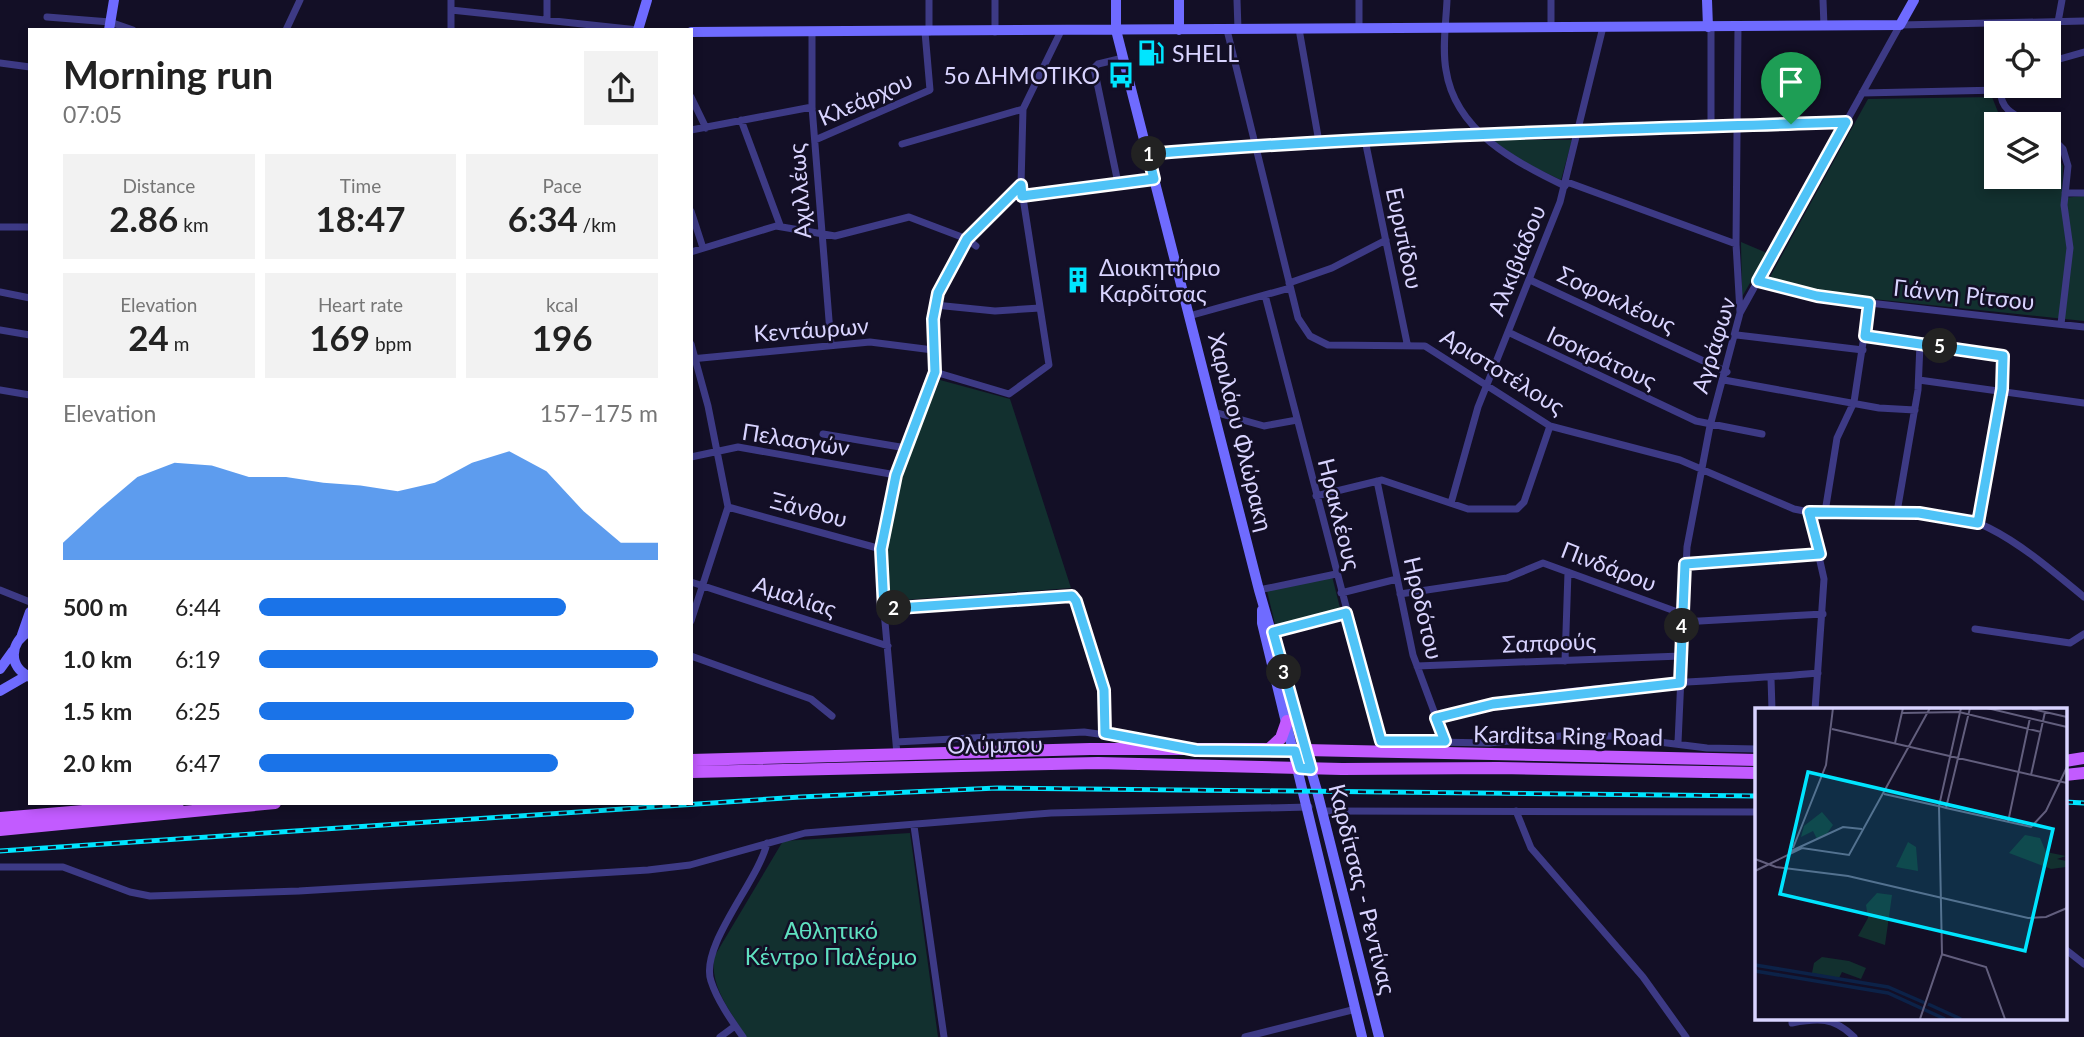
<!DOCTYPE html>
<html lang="en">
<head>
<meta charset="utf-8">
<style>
  :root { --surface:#fff; --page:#f2f2f2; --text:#222; --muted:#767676; --accent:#1a73e8 }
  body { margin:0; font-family:Lato,sans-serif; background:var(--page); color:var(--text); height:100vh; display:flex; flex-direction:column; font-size:26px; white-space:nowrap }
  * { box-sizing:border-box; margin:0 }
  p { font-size:23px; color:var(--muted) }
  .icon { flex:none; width:38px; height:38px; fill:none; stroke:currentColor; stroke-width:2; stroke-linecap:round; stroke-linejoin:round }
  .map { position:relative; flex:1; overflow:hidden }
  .side { position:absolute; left:28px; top:28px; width:665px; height:777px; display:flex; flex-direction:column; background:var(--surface); border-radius:0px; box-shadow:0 4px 10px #0003 }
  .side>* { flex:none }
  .buttons { position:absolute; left:1984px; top:21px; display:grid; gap:14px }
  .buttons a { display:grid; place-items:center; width:77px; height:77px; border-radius:0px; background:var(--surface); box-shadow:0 4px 10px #0003; font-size:35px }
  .pin { position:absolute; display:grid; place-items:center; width:60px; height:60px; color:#fff; margin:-72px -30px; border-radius:50% 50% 50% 0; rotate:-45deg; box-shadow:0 0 7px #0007 }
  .pin .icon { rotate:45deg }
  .km { position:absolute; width:35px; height:35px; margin:-18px; border-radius:50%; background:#222; color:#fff; font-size:19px; line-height:35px; text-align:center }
  .round { display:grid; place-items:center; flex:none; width:74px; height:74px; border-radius:0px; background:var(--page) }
  .head { display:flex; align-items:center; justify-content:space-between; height:119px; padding:0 35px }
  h1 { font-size:38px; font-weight:700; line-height:52px }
  .stats { display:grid; grid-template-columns:repeat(3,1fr); gap:10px; height:119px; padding:7px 35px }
  .stats div { display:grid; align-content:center; border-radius:0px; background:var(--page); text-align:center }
  .stats b { font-size:35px; font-weight:700 }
  .stats small { font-size:19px; font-weight:400 }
  .stats p { font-size:19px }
  .chart { height:196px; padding:14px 35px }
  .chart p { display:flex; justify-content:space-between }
  .chart svg { width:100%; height:126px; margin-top:7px; fill:var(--accent); opacity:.7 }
  ul { padding:0 35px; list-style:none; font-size:23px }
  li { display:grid; grid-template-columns:112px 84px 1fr; align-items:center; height:52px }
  li i { height:18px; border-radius:9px; background:var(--accent) }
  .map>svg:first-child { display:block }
</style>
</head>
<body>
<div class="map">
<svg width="2084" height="1037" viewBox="0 0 2084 1037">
  <rect width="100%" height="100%" fill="#130f26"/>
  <path fill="#12302f" d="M1992,97l6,15 19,12h-20v53h52v-35l14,24 -1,32 22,-2v125l-259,-27 -55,-17 98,-178z
    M1492,140h80l-11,40 -38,-18z
    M1741,242l26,11 -25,44v-1z
    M940,380l70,19 61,189 -181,13 -4,-51 14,-74z
    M1332,576l9,36 -65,16 -9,-37z
    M910,833l28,204h-192c-15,-26 -36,-49 -32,-80l69,-116z"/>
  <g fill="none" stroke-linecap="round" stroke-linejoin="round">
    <path stroke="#3d3a85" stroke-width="7" d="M451,0v30
      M547,0v18
      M929,0v32
      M1237,0l1,29
      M1359,0v29
      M1447,0c-1,23 -5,48 -1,70 9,61 70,93 119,116
      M1823,0l1,26
      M451,10l187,20
      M47,17l63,5 23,8
      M2058,22l4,-22
      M1738,26l-2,218 4,68
      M1711,27v100
      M1551,28v-28
      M1299,29l20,113
      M286,30l14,-30
      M1227,30l71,288 12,18 18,9 97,1 125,80 130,34 114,49 15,3c53,-1 132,-8 180,16 34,17 66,45 95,69
      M995,32v-32
      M812,33v74l19,238
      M2049,62l35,-10
      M0,63l30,4
      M2001,90c-2,20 16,26 31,34
      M1862,93l139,-3 5,-4
      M691,97l15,31
      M741,120l39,105
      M691,130l121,-23
      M2049,135l14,14 5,17 -4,39 6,43 -9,76
      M815,140l115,-50 -5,-58
      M1365,140l42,203
      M902,144l121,-35
      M1148,154l171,-12 527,-20
      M1567,182l169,62
      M1118,183l-24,-115 4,-4 25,-6
      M2065,193h19
      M1022,196l132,-17
      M691,211l12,37
      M0,227h30
      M691,252l85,-26 59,10 74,-19 58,22 9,7
      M1530,280l197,92
      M1758,281l67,17 259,29
      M1289,283l43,-15 54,-28
      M0,292l30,6
      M1265,295l116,446 108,2 71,-7h51l96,12 50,1
      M935,305l60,6 45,-3
      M1189,316l101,-28
      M0,330l30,5
      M1508,332l188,89 66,13
      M1737,335l126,15
      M1865,336l138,20 -1,33 -24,134
      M691,344l17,62 20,101 -37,114
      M691,359l179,-17 63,8
      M935,372l74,22 40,-29 -28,-180 2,-76 38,-78
      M1724,380l155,28 36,2
      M1919,380l165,23
      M0,390l30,5
      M1214,412l50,14 33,-6
      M823,434l83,14
      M691,457l47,-10 158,28
      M1377,481l36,174 32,86
      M1316,496l66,-16 86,29h49l7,-7 26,-76
      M1451,503l27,-96 82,-205 43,-175
      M728,507l153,42
      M1809,512l15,67 -9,131
      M1825,512l12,-74 17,-36 15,-99
      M1897,512l21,-122 2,-46
      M1685,564l135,-10
      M691,582l197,64
      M0,590l30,12
      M1259,590l77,-16
      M1341,593l56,-14
      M1400,594l107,-16 36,-15 140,51
      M884,609l188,-13 4,5 28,89 1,43
      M1682,622l141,-8
      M1975,629l95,14 14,-9
      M1273,632l73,-19
      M691,656l120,43 21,17
      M1565,661l3,-89
      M1417,666l264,-10
      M1771,678l1,32
      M1436,718c122,-37 256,-33 382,-45
      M896,742l188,-10 94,13
      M1678,742l9,-195 23,-121 30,-113 160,-288 184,-4
      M897,754l-17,-187 14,-84 41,-111 -2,-53 9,-38 25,-42 54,-54
      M1323,811l434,1
      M1516,811l15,37 112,129 43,60
      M914,826l30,211
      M0,867h63l67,25 20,4 149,-5 349,-21 42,-5 115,-32 246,-20 258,-6
      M2065,949l19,15
      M1792,1023c26,-5 42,-6 62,14
      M720,1037l15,-11
      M743,1037c-12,-17 -26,-37 -32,-56 -12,-35 48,-101 56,-138
      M1245,1037l111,-28"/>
    <path stroke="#6f6bff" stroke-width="10" d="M1116,0v30l143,560 58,201 62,246
      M1707,0l1,27
      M109,30l5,-30
      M638,30l9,-30
      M1179,30v-30
      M691,32l1209,-7 14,-25
      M1262,610v13l100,414
      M30,631c-21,11 -22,36 0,46
      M22,635l8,-23
      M0,669l13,-18
      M0,691l26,-15"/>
    <path stroke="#c25bff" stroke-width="12" d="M1268,750l13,-12 6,-17
      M691,760l399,-11h172l495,11
      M2065,761l19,-3
      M691,772l407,-9 244,6 156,-1 259,5
      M2065,775l19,-2
      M0,818l178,-15
      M0,830l275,-27"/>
    <g stroke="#00e5ff" stroke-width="5">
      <path id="rail" d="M2065,802l19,1
        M0,851l800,-54 197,-9 760,8"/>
    </g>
    <use href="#rail" stroke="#130f26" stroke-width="2.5" stroke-dasharray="8" stroke-linecap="butt"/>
  </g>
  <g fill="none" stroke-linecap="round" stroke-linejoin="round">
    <g stroke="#fff" stroke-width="14">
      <path id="route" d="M1846,122l-88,159 59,15 52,7 -4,33 138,20 -1,33 -24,134 -59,-10 -110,-1 11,42 -135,10 -5,119 -187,21 -57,14 9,23h-64l-35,-128 -73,19 38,137 -11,-1 -5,-17 -99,-1 -91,-17 -1,-43 -28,-89 -4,-5 -188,13 -3,-60 15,-74 39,-103 -2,-53 5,-26 29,-54 54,-54 1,11 132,-17 -6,-25c232,-19 465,-24 698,-32z"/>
    </g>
    <use href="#route" stroke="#4fc3f7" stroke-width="9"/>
  </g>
  <defs>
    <g id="fuel-bare" transform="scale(2.1)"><path d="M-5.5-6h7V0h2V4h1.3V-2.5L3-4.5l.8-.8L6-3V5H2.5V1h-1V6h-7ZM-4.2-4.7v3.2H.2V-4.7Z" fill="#00e5ff" stroke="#130f26" stroke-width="2.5" paint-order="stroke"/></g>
    <g id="bus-bare" transform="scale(2.1)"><path d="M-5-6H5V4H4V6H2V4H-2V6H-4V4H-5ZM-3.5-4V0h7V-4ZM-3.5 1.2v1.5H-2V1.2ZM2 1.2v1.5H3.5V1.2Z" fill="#00e5ff" stroke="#130f26" stroke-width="2.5" paint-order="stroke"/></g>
    <g id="building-bare" transform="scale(2.1)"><path d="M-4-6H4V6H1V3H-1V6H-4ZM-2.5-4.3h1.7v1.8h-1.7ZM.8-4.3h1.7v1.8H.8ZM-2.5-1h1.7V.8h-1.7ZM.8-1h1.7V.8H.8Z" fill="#00e5ff" stroke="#130f26" stroke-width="2.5" paint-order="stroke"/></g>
  </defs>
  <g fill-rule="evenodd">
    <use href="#fuel-bare" x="1151" y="53"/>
    <use href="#bus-bare" x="1121" y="75"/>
    <use href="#building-bare" x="1078" y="280"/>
  </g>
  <g text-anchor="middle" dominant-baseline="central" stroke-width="5" stroke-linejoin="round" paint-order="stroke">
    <g font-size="23" fill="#d9d4ff" stroke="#130f26" text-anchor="start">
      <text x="1172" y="53">SHELL</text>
      <text x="1100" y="75" text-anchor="end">5ο ΔΗΜΟΤΙΚΟ</text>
      <text x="1099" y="267">Διοικητήριο<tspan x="1099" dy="26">Καρδίτσας</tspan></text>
    </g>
    <g font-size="23" fill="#d9d4ff" stroke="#130f26">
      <text transform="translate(865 98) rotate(-24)">Κλεάρχου</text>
      <text transform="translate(799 191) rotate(-94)">Αχιλλέως</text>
      <text transform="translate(1405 238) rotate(78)">Ευριπίδου</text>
      <text transform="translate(1516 260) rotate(-68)">Αλκιβιάδου</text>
      <text transform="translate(1964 294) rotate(6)">Γιάννη Ρίτσου</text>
      <text transform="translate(1617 299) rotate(25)">Σοφοκλέους</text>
      <text transform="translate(811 329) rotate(-4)">Κεντάυρων</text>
      <text transform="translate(1713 345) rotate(-73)">Αγράφων</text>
      <text transform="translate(1602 357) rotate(25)">Ισοκράτους</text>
      <text transform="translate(1503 371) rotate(32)">Αριστοτέλους</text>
      <text transform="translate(1241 432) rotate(76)">Χαριλάου Φλώρακη</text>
      <text transform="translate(796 439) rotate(9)">Πελασγών</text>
      <text transform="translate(809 509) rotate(15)">Ξάνθου</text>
      <text transform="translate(1340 514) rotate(76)">Ηρακλέους</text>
      <text transform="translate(1609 566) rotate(21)">Πινδάρου</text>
      <text transform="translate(795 596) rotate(18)">Αμαλίας</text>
      <text transform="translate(1424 608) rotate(77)">Ηροδότου</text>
      <text transform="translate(1549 642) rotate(-2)">Σαπφούς</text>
      <text transform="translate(1568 735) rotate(1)">Karditsa Ring Road</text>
      <text transform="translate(995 744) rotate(-1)">Ολύμπου</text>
      <text transform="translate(1363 889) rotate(76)">Καρδίτσας - Ρεντίνας</text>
    </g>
    <g font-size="23" fill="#5fe0c0" stroke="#130f26">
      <text x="831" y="930">Αθλητικό<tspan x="831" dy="26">Κέντρο Παλέρμο</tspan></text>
    </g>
  </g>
  <g transform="translate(1755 708)">
    <rect width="312" height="312" fill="#130f26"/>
    <path d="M67,104l11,13 -7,10 -9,4 -4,-8 -12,6 3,-11zM270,127l15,3 6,14 20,4 -9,3 9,2v6l-15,2 -42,-16zM153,134l8,5 2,24 -22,-4zM122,185l15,2 -7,50 -27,-9 10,-18 -2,-13zM67,249l27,4 17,7 -5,11 -19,-7 -3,6 -27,-5 2,-10z" fill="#12302f"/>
    <path fill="none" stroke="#0c2248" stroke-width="3.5" d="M0,257l133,22 37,16M0,263l133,22 57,26M173,296l33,15"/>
    <path fill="none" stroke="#625e7d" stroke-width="2" d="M232,0l80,19M277,1l35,8M147,5l57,-1 82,20M77,21l235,54M140,35l8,-35M276,67l14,-63M129,86l54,12M184,98l7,2 24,-100M191,100l85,19 15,-16 21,-44M253,114l22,-104M38,140l33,-83 7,-57M34,144l54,-25 19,2M0,151l21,8 72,9 180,42 18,-1 21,-9M0,163l47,-23 47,7 81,-147M186,246l45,13 19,52M165,311l22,-65 -3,-148 22,-98"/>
    <path fill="#00e5ff" fill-opacity="0.15" stroke="#00e5ff" stroke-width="3.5" d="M53,64l245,57 -28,122 -245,-57z"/>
    <rect width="312" height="312" fill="none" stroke="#d9d4ff" stroke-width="3.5"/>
  </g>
</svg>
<div class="buttons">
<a><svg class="icon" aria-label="locate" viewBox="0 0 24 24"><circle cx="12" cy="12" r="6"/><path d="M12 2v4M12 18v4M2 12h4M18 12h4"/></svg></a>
<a><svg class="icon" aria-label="layers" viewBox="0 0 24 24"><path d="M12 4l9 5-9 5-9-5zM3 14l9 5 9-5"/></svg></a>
</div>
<div class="pin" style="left:1791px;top:124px;background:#1e9e55"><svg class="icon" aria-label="arrive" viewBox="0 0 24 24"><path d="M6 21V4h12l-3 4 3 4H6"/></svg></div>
<b class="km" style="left:1149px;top:154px">1</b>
<b class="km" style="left:894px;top:608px">2</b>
<b class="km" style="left:1284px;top:672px">3</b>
<b class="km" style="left:1682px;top:626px">4</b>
<b class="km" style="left:1940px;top:346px">5</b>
<section class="side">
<div class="head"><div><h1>Morning run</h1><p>07:05</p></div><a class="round"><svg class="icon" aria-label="share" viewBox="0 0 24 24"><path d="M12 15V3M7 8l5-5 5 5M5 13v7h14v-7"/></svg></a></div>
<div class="stats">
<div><p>Distance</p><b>2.86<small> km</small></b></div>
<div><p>Time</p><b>18:47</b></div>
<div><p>Pace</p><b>6:34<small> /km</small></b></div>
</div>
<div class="stats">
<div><p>Elevation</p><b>24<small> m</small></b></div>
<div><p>Heart rate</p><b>169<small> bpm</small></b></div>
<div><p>kcal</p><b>196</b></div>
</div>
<div class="chart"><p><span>Elevation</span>157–175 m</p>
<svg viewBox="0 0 160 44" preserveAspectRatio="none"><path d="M0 44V38L10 26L20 15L30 10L40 11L50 15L60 15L70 17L80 18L90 20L100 17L110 10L120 6L130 13L140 27L150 38L160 38V44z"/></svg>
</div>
<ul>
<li><b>500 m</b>6:44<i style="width:77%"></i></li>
<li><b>1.0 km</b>6:19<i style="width:100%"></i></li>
<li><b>1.5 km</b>6:25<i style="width:94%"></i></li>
<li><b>2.0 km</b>6:47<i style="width:75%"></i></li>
</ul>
</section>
</div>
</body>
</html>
